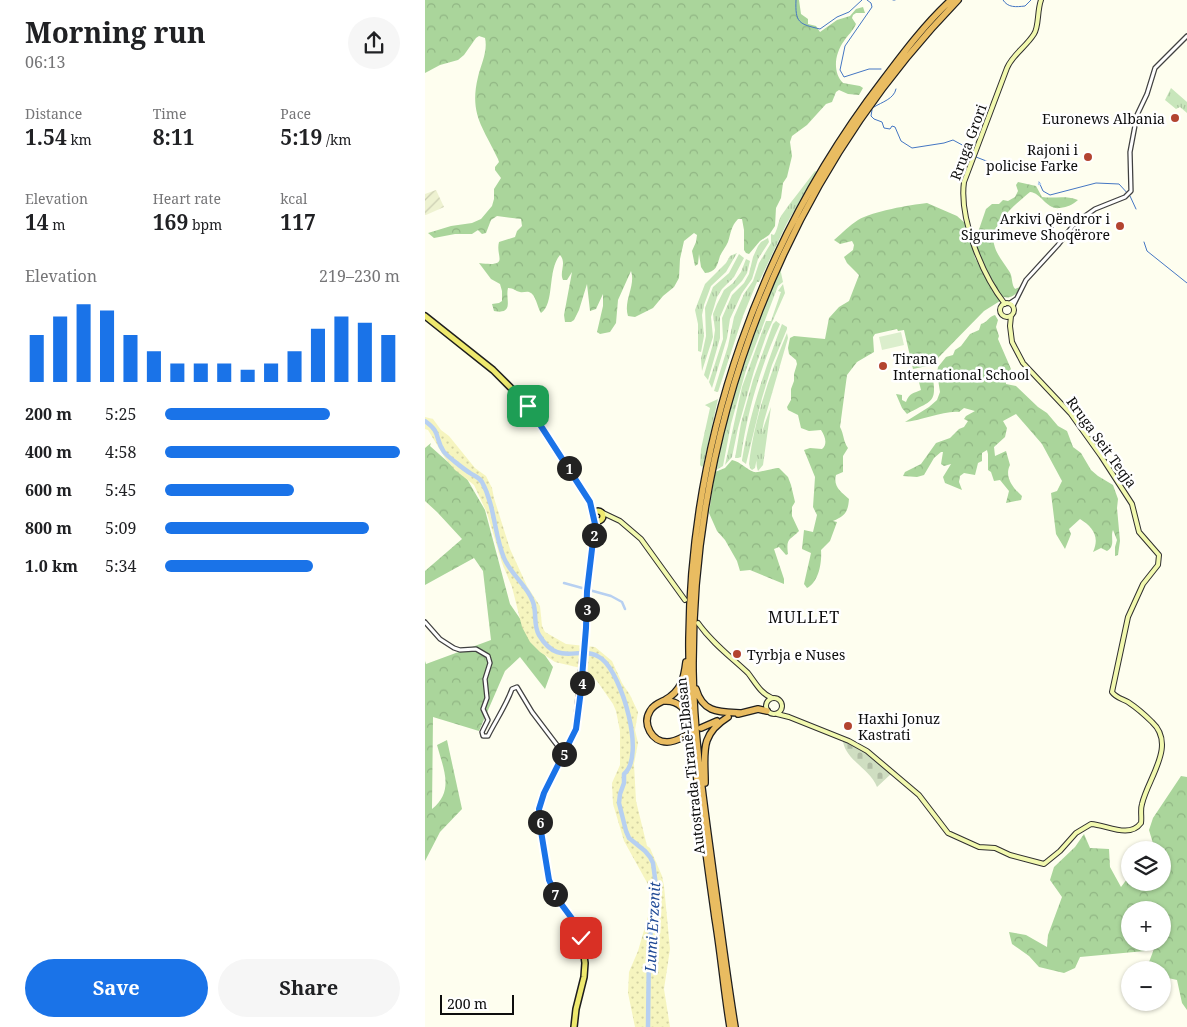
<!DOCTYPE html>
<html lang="en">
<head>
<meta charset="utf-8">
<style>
  :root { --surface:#fff; --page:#f6f6f6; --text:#202124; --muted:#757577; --accent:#1a73e8 }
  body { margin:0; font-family:"Noto Serif",serif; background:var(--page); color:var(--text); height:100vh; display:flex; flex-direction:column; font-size:19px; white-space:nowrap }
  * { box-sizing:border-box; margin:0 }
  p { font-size:16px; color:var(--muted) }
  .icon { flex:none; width:28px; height:28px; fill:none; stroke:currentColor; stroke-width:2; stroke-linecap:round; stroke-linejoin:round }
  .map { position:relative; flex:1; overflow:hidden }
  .drawer { display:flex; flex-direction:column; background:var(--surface); width:425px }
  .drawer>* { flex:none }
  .tools { position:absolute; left:696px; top:841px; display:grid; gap:10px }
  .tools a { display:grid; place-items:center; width:50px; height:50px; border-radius:50%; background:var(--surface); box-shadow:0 1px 4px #0004; font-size:25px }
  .scale { position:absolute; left:15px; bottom:12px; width:74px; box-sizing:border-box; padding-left:5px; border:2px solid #0d0d0d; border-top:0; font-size:14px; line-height:18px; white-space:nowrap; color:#0d0d0d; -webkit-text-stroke:4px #fff; paint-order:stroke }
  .pin { position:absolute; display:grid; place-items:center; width:42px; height:42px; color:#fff; margin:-21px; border-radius:10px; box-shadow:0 2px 8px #0006 }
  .km { position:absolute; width:25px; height:25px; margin:-12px; border-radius:50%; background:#222; color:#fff; font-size:14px; line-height:25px; text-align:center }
  .round { display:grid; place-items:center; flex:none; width:52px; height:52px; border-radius:26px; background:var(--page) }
  .head { display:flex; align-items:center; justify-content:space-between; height:85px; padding:0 25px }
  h1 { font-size:28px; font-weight:700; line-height:38px }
  .stats { display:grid; grid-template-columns:repeat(3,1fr); gap:8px; height:85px; padding:5px 25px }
  .stats div { display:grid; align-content:center }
  .stats b { font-size:21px; font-weight:700 }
  .stats small { font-size:14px; font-weight:400 }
  .stats p { font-size:14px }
  .chart { height:140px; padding:10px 25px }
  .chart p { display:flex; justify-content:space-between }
  .chart svg { width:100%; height:90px; margin-top:5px; stroke:var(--accent); stroke-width:6 }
  .button { display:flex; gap:10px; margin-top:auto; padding:10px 25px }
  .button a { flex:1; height:58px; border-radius:30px; background:var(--accent); color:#fff; font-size:20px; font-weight:700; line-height:58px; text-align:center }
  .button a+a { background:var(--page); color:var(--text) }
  ul { padding:0 25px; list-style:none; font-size:16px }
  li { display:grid; grid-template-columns:80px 60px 1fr; align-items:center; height:38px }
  li i { height:12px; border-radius:6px; background:var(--accent) }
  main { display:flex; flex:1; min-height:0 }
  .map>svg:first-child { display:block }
</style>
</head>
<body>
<main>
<section class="drawer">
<div class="head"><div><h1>Morning run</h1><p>06:13</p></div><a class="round"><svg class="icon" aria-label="share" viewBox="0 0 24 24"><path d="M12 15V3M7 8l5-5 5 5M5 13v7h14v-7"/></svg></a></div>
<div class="stats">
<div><p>Distance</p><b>1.54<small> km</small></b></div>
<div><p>Time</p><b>8:11</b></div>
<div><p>Pace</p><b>5:19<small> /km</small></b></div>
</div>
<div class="stats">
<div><p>Elevation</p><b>14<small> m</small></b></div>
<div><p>Heart rate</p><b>169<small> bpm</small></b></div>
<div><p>kcal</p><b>117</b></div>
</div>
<div class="chart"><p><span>Elevation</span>219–230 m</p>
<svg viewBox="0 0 160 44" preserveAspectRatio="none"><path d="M5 44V21M15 44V12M25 44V6M35 44V9M45 44V21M55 44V29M65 44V35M75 44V35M85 44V35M95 44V38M105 44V35M115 44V29M125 44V18M135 44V12M145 44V15M155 44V21"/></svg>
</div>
<ul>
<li><b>200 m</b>5:25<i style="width:70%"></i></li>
<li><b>400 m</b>4:58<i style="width:100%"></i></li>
<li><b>600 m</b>5:45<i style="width:55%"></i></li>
<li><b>800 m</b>5:09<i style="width:87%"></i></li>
<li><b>1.0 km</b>5:34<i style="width:63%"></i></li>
</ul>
<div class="button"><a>Save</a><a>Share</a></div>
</section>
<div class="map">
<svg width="762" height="1027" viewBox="0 0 762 1027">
  <defs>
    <pattern id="farmland-furrows" width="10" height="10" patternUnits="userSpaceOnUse" patternTransform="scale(1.25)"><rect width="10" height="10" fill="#eef2d1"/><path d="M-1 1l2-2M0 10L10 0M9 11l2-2" fill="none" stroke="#cbceb2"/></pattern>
    <pattern id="grass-tufts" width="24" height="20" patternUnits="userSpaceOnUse" patternTransform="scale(1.25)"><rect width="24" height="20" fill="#c8e6bb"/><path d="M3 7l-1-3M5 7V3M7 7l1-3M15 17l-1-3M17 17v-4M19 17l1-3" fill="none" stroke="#abc4a0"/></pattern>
    <pattern id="forest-crowns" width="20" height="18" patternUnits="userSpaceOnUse" patternTransform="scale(1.25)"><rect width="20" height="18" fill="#aad59b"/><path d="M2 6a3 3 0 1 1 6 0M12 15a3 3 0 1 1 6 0" fill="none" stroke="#91b684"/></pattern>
    <pattern id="sand-dots" width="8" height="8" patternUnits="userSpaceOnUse" patternTransform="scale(1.25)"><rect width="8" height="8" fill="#f6f5bf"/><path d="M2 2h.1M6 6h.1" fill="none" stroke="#d2d1a3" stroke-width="1.8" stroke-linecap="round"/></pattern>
    <pattern id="cemetery-stones" width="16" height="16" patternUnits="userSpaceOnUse" patternTransform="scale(1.25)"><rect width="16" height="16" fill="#cfdec1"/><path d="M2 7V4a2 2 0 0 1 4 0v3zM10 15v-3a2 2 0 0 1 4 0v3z" fill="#b1bda5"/></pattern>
  </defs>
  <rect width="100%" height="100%" fill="#fefeef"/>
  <path fill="url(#farmland-furrows)" d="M11,190l8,17 -18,8h-1v-21z"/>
  <path fill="url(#grass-tufts)" d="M746,88l16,14v11l-7,-6 -4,2 -11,-9z
    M390,171l2,1 -30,51 -28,59h-2l-14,34 -25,76 -4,-1 14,-45 6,-29 10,-23 9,-13 6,-18 12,-20v-9l3,1c4,-6 4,-13 7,-19 11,-16 23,-30 34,-45z
    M343,238l1,4 -11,17 -6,20 -10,14 -12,26 -3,19 -15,50 -3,-6 14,-43 -1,-21 10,-23 12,-12 5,-9 4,-17 5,-11 3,-4z
    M312,253l-11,19 -15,14 -7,19 -2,10 2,21 -3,16 -3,-1v-27l-3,-14 10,-26 21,-21 4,-7z
    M314,254l5,4 -10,19 -12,12 -5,8 -6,20 2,20 -11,34 -1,-12 5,-23 -1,-28 8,-21 16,-14z
    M321,259l4,2 -3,12 -5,8 -11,11 -11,25v21l-12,42 -4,-5 9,-31 2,-14 -2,-16 4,-10 7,-14 9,-7 8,-11z
    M355,268l3,14 -5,4 -32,84 -15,54 -8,42 -7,4 15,-70 20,-61z
    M358,284l2,9 -19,43 -12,35 -16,57 -6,29 -7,8 17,-78 24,-66h5l10,-29 -3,-1z
    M351,321l4,3c-19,42 -33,87 -39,133l-3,1h-3l6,-35 12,-43 20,-56z
    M357,324l5,3v2l-15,36 -10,33 -16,66 -4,-3v-1c8,-48 23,-91 40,-136z
    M362,333l1,5 -24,83 -9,47 -3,2 -2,-2 -1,-4c5,-44 21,-90 38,-131z
    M293,399l-15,67 -1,1 -2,-2 1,-16 9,-41 -5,-3z
    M346,407l-8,58 -5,6c-6,-15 7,-48 13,-64z"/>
  <path fill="url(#forest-crowns)" fill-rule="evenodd" d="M0,0h374l2,14 7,5v5l8,2 4,6 17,-12 13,-4 6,-7 7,-2 2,6h-9l-3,2 -1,3 4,6c-3,7 -8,11 -12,17 -9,12 -12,31 -1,42l17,3 3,2 -4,7 -11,-1 -9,-4 -3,2 -4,10 -6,2 -19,21 -15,11 -2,6 2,14 -5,21 -4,6 -2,15 -5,10 -1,18 -6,9 -9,6 -11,13 -3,-1 -2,-3v-20l-2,-11h-4c-7,7 -7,14 -10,23 -2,5 -6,9 -8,14 -3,10 -4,16 -15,17l-4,-6 -2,-13 -1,10 -3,2 -3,-15 4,-9 1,-7 -3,-2 -10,8 -4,18 -1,19 -5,9 -11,9 -10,12 -18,9 -7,-1c-5,-15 8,-31 3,-45l-13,29 -2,23 -6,9 -10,2 -3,-2 6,-26v-12l-7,15 -6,2 -3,-27 -8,26 -5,10 -3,2h-6l-1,-7 8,-43 -5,8h-4c-4,-8 4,-17 -3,-25 -13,15 -5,49 -19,58 -4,-6 -5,-19 -12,-21 -3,-1 -6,1 -9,0 -5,-1 -6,-4 -12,-4 -3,11 7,27 -14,23l-2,-7 7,-1 3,-2v-10l-2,-7 -9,-5 -12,-16c32,4 16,-6 20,-21l16,-5 2,-6 5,-5 -1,-7 -24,-3 -6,4 -5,13 -4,1 -4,-4 -6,4h-17l-21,4 -6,-5 23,-7 21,-3 9,-4 11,-13 2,-7v-10l7,-11 -6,-8v-3l4,-5 -1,-3c-15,-32 -29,-45 -20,-82 3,-13 10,-26 7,-39l-6,-2 -3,2 -12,17 -6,5 -18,5 -15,8z
    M593,182l18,4 6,11c13,2 22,-2 36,3 -6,5 -10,7 -18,8 -14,2 -18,-15 -30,-16 -13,11 -41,33 -36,52 2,10 10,19 15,27 4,5 2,13 6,18l5,-2c-3,8 -11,13 -19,9l-23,-42 -3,-13 11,-32 6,-5h7l4,-4 5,1 7,-4 3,-6 -2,-6z
    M502,203l30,13 9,8 5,14 4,20 25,43 -16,10 -49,50h-6l-2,5 -14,3 -9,-39 -6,1 -1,-2 -22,5 -2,3 1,15 -17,10 -10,13 -7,52c4,7 3,14 8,21l-5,8v16l-7,3c-3,12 5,17 13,24 -1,13 -4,17 -16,22l4,1 -7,19 -9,9c1,12 -2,32 -14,38l-3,-4 7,-31 -9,-4 2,-19 9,2 4,-17 -4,-8 2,-30 -11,-27 6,-2 12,1c6,-5 3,-13 -1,-19l-12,1 -8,-3 -3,-13 -10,-5 -1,-3 4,-7v-11l3,-8v-7l3,-10 -1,-4 -7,-6 -1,-6 2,-10 4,-2 31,3 4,-21 10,-11 10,-6 10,-26 -12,-12 -3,-6 9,-7 1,-5 -2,-4 -12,3 -6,-4c8,-7 16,-15 24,-20 16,-9 51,-15 69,-17z
    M570,315l3,5 -2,7 3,9 -1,3 13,30 -5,6v9l10,2 22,21 9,6 11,13 9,5 6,16 8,6 10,17 7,6 15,9 5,14 -1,9 3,33 -2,14 -3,1v-9l2,-7 -4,-10c-3,7 3,16 -6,21l-6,-3 -8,4c7,-15 0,-25 -13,-33l-11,10 2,5 -6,15 -9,-15 -5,-41 6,-2 5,-10 -20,-37 -26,-30 -13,7 4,7 -2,9 -11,10 1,9 11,-5 4,14c-6,12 3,23 12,31l-1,4 -15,3 3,-12 -9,-11 -6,1 -3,-9 -3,-2v-16l-1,-4 -5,3v8l-4,2 -3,12 -11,-2 -4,3 -1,6 3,8 -17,-7 -2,-6 8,-13 -7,2 -3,-2 2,-12h-2l-7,6 -10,17 -7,2 -14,-1 2,-4 16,-8 15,-21 14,-5 9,-9 5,-2 4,-6 -4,-2 2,-3 9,-5 -11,-3 -5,4c-13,-2 -39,9 -54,10l24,-15 8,-7 3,-8 -3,-19 1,-6 8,-10 7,-2 2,-5 6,-4 9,-12 9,-4 2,-6c6,-1 8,-8 14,-9z
    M507,373c6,32 -1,27 -25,41l-5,-6 -6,-14 6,1v5l4,2c3,-9 8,-9 15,-12l-3,-12z
    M6,443l-1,3 37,33 18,31 25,94 43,63 -8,22 -25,-32 -15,14 -26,60 -46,-14 -1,92c23,-18 11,-41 5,-64l10,-5 15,69 -22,23 -15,29v-200l1,3 65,-24 -8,-69 -9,-13 -49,27v-14l37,-32 -25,-27 -12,-11v-53z
    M307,460c9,2 14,9 22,12 5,1 19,-4 25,-4l9,9 3,8 4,17 -3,5v9l7,15c-10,10 -13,7 -11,23l-2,1 -7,-8 -5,2 10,30v5l-34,-14 -10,1 -3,-10 -12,-21 -8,-9 -8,-18 6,-41 10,-4z
    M756,776l6,1v233l-5,-7 -5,-23 -13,-3 -1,6v-13h-17l8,-21 -9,2 -65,6 -5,11 -11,5 -25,-6 -10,-11 -17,-12 -3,-12 17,3 21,12 1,-12 14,-38 -12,-17 4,-13 21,-20 9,-13 6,14 19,1 1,18 11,20 9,-12v7h33v-32h-8l-6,-20 4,-12zM705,910h33v32h-33z"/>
  <path fill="url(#sand-dots)" d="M0,417l8,2 8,11 8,6 26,32 11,8 6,12 2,10 16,51 17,37 13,20 2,20 3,6 21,12 29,3 17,14 10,22 8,12 8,17 -3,18 3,13 -4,21 2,37 11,45 3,2 12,28 2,10 6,63 -6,40 6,38h-35l-7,-34 1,-21 9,-21 11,-38 3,-18 -2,-7 -26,-47 -11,-37 -1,-21 8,-18v-34l-4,-20 -3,-7 -16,-23 -12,-12 -30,-7 -15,-10 -10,-10 -8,-15 -10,-40 -10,-24 -15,-50 -13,-28 -19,-15 -10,-12 -17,-28 -3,-1z"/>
  <path fill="url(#cemetery-stones)" d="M421,741l31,19 15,13 -15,14c-7,-18 -30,-26 -34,-45z"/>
  <path fill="#dbeecc" d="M476,332l3,13 -22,5 -3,-13z"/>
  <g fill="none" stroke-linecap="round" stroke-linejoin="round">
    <path stroke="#4476c3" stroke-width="1" d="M371,0c-1,23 3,24 24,29l17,-12 12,-5 13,-12
      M442,0l4,3 1,4 -27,39 -5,24 4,7 25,-8h12
      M468,0h2
      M578,0c5,8 13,7 22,6l6,-6
      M449,107c8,-5 20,-8 22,-18
      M447,110l-1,6 3,3 8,3 2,6 6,1 2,-3 3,1 6,14 11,7 32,-5 9,-3 13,7 7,8
      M551,157l18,7 32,-1
      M614,182l4,9 7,4 46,-12 23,1 11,12 6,13
      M719,242l3,9 40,32"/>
    <path stroke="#b7d0f1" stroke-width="2.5" d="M580,164l3,2
      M614,184h1
      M139,583l47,13 11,6 3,7"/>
    <path stroke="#b7d0f1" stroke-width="4.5" d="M0,421c17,12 9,17 19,31 3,4 21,18 26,21 4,3 9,4 12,9 13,24 12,52 22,76 7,17 23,27 29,44 4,11 0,23 6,33 21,35 41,7 63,24 20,16 44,97 22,115v9l-4,11 -1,9 7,28 3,7 16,13 5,6 3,6 3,23 -7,61 -1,80"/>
    <g stroke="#404040" stroke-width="5.5">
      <path id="tertiary" d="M585,303l6,-4
        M588,306l13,-26 32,-35 17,-22 20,-14 30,-12 6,-6 -1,-39 7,-37 10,-21 8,-26 32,-32
        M0,622l15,17 14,9 6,2 16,-1 12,7 2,7 -5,16 2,19 -4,11 5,11 -6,12 1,4h5c8,-16 18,-30 24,-47l5,-2 15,25 28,37 5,3"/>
    </g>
    <g stroke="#2f2f2f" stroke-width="6">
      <path id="secondary" d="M575 310a7 7 0 1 1 14 0a7 7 0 1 1-14 0Z
        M580,304c-23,-29 -46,-86 -41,-122l43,-114c6,-14 19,-21 27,-34 5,-7 3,-23 7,-34
        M176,512l19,9 21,18 44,61
        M273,623c14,20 33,34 50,50 7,9 13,21 24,25
        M341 706a8 8 0 1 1 16 0a8 8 0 1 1-16 0Z
        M352,714l12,3 60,24 18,10 52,44 29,38 31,14 16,1 15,7 34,9 16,-13 16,-18 15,-9c16,1 38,15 50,-1 1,-6 -1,-13 1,-19 6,-26 35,-59 10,-82 -7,-7 -15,-14 -24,-20 -5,-3 -12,-4 -16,-10l16,-75 15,-33 15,-19 1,-10 -20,-23 -7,-28 -31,-48 -30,-42 -48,-51 -11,-21 -2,-16 1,-10"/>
    </g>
    <g stroke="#1e1e1e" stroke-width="8">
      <path id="primary" d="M0,316l68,54 32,32 65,100 3,13
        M168 516a5 5 0 1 1 10 0a5 5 0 1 1-10 0Z
        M149,1027l2,-18 8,-32 1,-14 -2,-14 -7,-25 -17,-23 -10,-21 -9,-55 -1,-16 5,-16 32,-64 10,-101 1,-37 7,-59v-13"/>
    </g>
    <g stroke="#1e1e1e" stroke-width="8">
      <path id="motorway" d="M271,689c7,24 23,23 44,24
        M239,701c16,-1 22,9 25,23
        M313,714l20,-5 9,2
        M276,728l16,-7
        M260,736c-6,3 -11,6 -18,6 -15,0 -25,-18 -17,-31 3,-6 9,-8 15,-11 16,-9 19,-21 21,-38
        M280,783c0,-30 -6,-48 23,-66
        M305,1027c-6,-36 -9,-73 -15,-109 -13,-93 -27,-186 -26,-280 2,-201 72,-399 194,-558 21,-28 42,-56 68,-80
        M310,1027c-8,-49 -14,-98 -21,-148 -9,-69 -20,-138 -21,-208 -2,-248 92,-492 265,-671"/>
    </g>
    <use href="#tertiary" stroke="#fff" stroke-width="3"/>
    <use href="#secondary" stroke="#f2f9af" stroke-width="4"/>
    <use href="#primary" stroke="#eee96e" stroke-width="5"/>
    <use href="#motorway" stroke="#e9bc61" stroke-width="5.5"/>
  </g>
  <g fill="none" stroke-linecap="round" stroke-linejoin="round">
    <g stroke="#fff" stroke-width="10">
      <path id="route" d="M103,406l62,96 5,22 -8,67 -1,37 -5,62 -5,39 -32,64 -5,16 1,16 9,55 10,21 17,23 5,14"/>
    </g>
    <use href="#route" stroke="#1a73e8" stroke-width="6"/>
  </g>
  <g fill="#b34430" stroke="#fff" stroke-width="2">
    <circle cx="750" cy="118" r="5"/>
    <circle cx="663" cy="157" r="5"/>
    <circle cx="695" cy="226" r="5"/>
    <circle cx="458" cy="366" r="5"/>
    <circle cx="312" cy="654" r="5"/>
    <circle cx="423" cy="726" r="5"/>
  </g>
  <g text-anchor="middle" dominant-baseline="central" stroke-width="5" stroke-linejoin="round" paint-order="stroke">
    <g font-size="14" fill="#0d0d0d" stroke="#fff" text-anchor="end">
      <text x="740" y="118">Euronews Albania</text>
      <text x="653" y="149">Rajoni i<tspan x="653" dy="16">policise Farke</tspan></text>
      <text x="685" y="218">Arkivi Qëndror i<tspan x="685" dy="16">Sigurimeve Shoqërore</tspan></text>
      <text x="468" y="358" text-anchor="start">Tirana<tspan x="468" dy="16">International School</tspan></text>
      <text x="322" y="654" text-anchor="start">Tyrbja e Nuses</text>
      <text x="433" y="718" text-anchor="start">Haxhi Jonuz<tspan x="433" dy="16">Kastrati</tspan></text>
    </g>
    <g font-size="14" fill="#0d0d0d" stroke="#fff">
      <text transform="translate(543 142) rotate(-70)">Rruga Grori</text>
      <text transform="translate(677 442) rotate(54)">Rruga Seit Teqja</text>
      <text transform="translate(265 766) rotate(-96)">Autostrada Tiranë-Elbasan</text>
    </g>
    <g font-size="15" font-style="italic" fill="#204a96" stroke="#fff">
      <text transform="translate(227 927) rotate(-87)">Lumi Erzenit</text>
    </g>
    <g font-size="16" letter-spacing="1" fill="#0d0d0d" stroke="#fff">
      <text x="379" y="617">MULLET</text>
    </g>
  </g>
</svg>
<div class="tools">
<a><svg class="icon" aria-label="layers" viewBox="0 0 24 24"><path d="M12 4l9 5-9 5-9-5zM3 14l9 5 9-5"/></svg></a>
<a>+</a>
<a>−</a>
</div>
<div class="scale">200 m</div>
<div class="pin" style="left:103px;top:406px;background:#1e9e55"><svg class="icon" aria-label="arrive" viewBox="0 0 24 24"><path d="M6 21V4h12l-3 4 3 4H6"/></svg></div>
<div class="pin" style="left:156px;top:938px;background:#d93025"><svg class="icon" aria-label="check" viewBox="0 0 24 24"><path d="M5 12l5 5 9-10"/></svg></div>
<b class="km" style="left:144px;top:468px">1</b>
<b class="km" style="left:169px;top:535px">2</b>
<b class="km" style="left:162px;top:609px">3</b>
<b class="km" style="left:157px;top:683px">4</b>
<b class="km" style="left:139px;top:754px">5</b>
<b class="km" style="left:115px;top:822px">6</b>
<b class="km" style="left:130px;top:894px">7</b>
</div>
</main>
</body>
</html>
